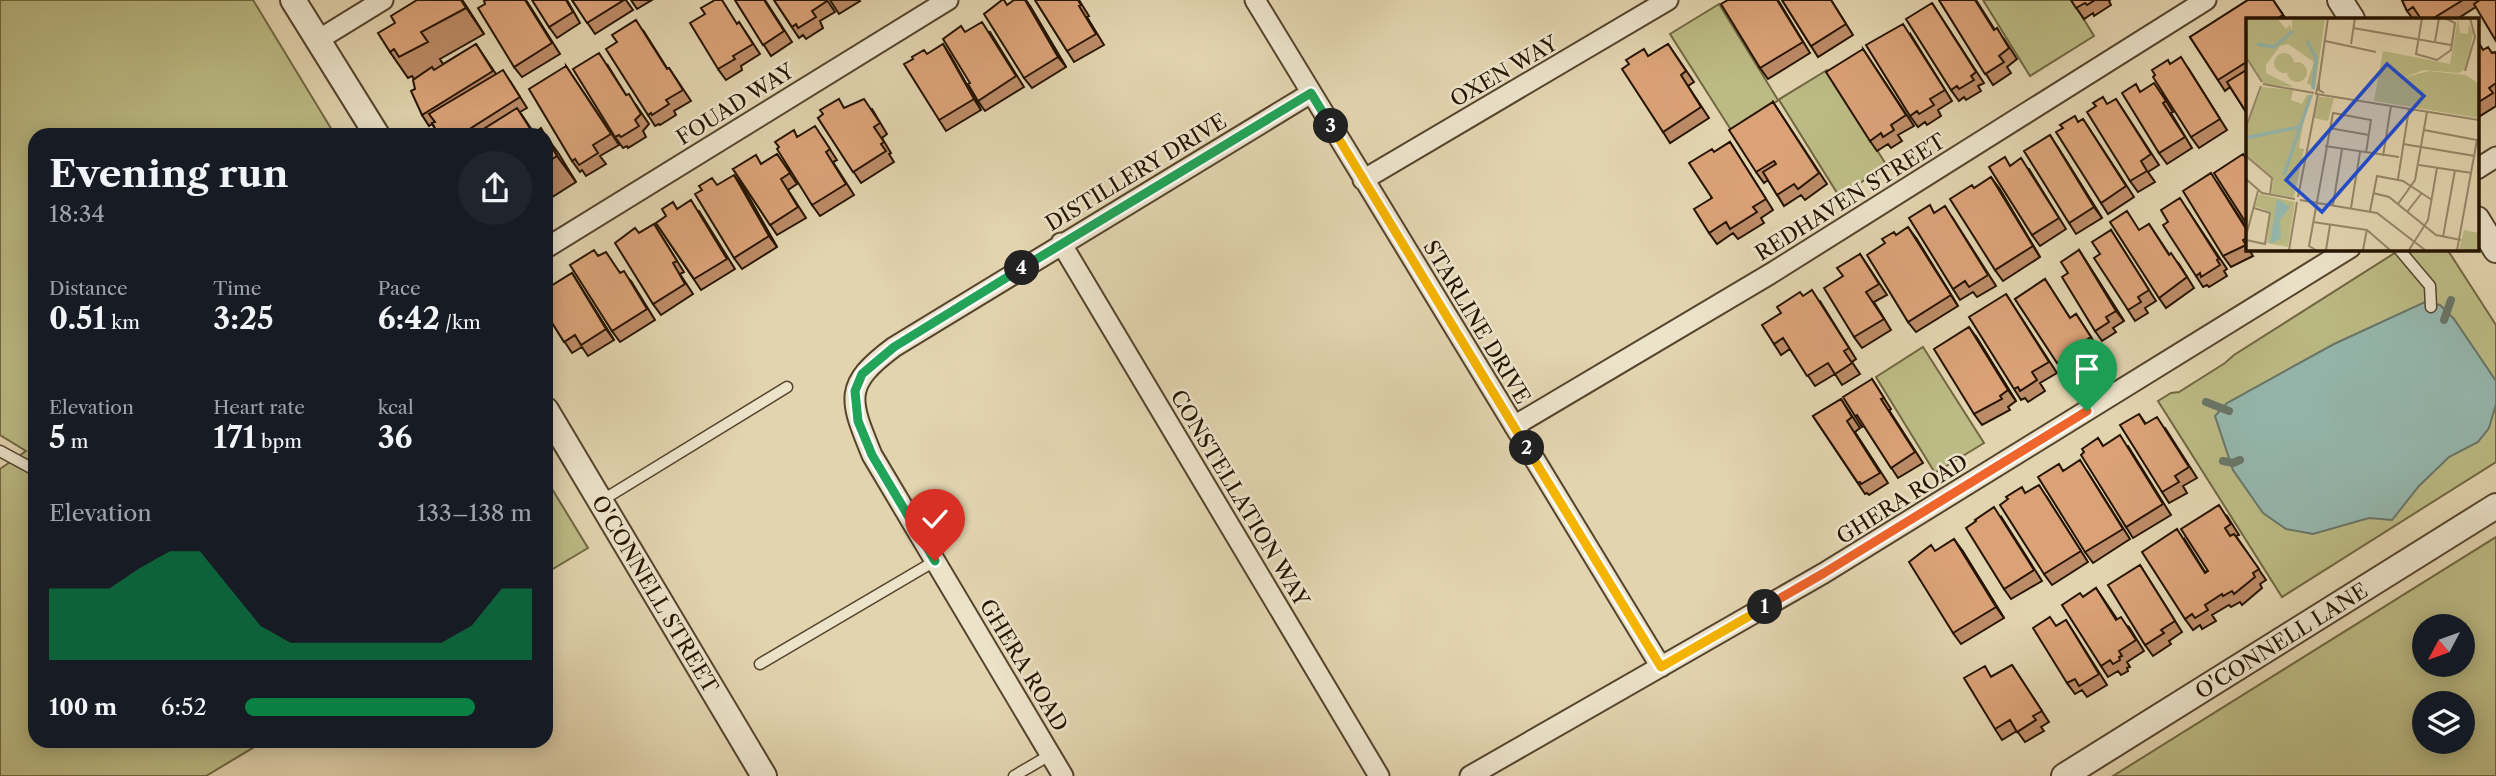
<!DOCTYPE html>
<html lang="en">
<head>
<meta charset="utf-8">
<style>
  :root { --surface:#171b24; --page:#20242c; --text:#f1f3f6; --muted:#9ea1a6; --accent:#0b8043 }
  body { margin:0; font-family:"Libre Caslon Text",serif; background:var(--page); color:var(--text); height:100vh; display:flex; flex-direction:column; font-size:26px; white-space:nowrap }
  * { box-sizing:border-box; margin:0 }
  p { font-size:23px; color:var(--muted) }
  .icon { flex:none; width:38px; height:38px; fill:none; stroke:currentColor; stroke-width:2; stroke-linecap:round; stroke-linejoin:round }
  .map { position:relative; flex:1; overflow:hidden }
  .sheet { position:absolute; left:28px; top:128px; width:525px; height:620px; display:flex; flex-direction:column; background:var(--surface); border-radius:21px; box-shadow:0 4px 18px #0003 }
  .sheet>* { flex:none }
  .needle { width:46px; rotate:229deg }
  .fabs { position:absolute; left:2412px; top:614px; display:grid; gap:14px }
  .fabs a { display:grid; place-items:center; width:63px; height:63px; border-radius:50%; background:var(--surface); box-shadow:0 4px 18px #0003; font-size:35px }
  .pin { position:absolute; display:grid; place-items:center; width:60px; height:60px; color:#fff; margin:-72px -30px; border-radius:50% 50% 50% 0; rotate:-45deg; box-shadow:0 0 7px #0007 }
  .pin .icon { rotate:45deg }
  .km { position:absolute; width:35px; height:35px; margin:-18px; border-radius:50%; background:#222; color:#fff; font-size:19px; line-height:35px; text-align:center }
  .round { display:grid; place-items:center; flex:none; width:74px; height:74px; border-radius:37px; background:var(--page) }
  .headline { display:flex; align-items:center; justify-content:space-between; height:119px; padding:0 21px }
  h1 { font-size:38px; font-weight:700; line-height:52px }
  .figures { display:grid; grid-template-columns:repeat(3,1fr); gap:10px; height:119px; padding:7px 21px }
  .figures div { display:grid; align-content:center }
  .figures b { font-size:30px; font-weight:700 }
  .figures small { font-size:19px; font-weight:400 }
  .figures p { font-size:19px }
  .chart { height:196px; padding:14px 21px }
  .chart p { display:flex; justify-content:space-between }
  .chart svg { width:100%; height:126px; margin-top:7px; fill:var(--accent); opacity:.7 }
  ul { padding:0 21px; list-style:none; font-size:23px }
  li { display:grid; grid-template-columns:112px 84px 1fr; align-items:center; height:52px }
  li i { height:18px; border-radius:9px; background:var(--accent) }
  .map>svg:first-child { display:block }
</style>
</head>
<body>
<div class="map">
<svg width="2496" height="776" viewBox="0 0 2496 776">
  <rect width="100%" height="100%" fill="#e2d4af"/>
  <filter id="stains"><feTurbulence type="fractalNoise" baseFrequency=".00286" numOctaves="4"/><feColorMatrix values="0 0 0 0 .2 0 0 0 0 .09 0 0 0 0 .02 0 0 0 .5 -.17"/></filter>
  <radialGradient id="worn" r=".72"><stop offset=".6" stop-color="#630" stop-opacity="0"/><stop offset="1" stop-color="#630" stop-opacity=".3"/></radialGradient>
  <path fill="#bcbb85" stroke="#716842" stroke-width="2" fill-rule="evenodd" d="M0,0h253l82,135h-300v605h231l-60,36h-206v-307l26,-18 -26,-16z
    M1983,0h89l22,36 -64,40z
    M1719,4l59,96 49,-30 60,96 -48,30 -60,-96 -48,30 -61,-96z
    M2401,249h46l49,76v137l-214,135 -124,-196 13,-8 8,-1 46,-29 9,-8z
    M1923,347l61,96 -49,30 -59,-96z
    M546,479l42,69 -42,25z
    M2496,537v239h-383zM2424,626h38v39h-38zM2424,704h38v38h-38z"/>
  <path fill="#95b8af" stroke="#697669" stroke-width="2" d="M2425,302l15,3 14,14 42,62v23l-7,24 -11,14 -29,15 -30,29 -27,34 -23,-2 -56,16 -27,-5 -23,-16 -30,-43 -18,-54 12,-13 107,-59z"/>
  <g fill="none" stroke-linecap="round" stroke-linejoin="round">
    <path stroke="#697669" stroke-width="8" d="M2444,320l7,-20
      M2206,402l23,9
      M2223,461l10,2 7,-3"/>
    <g stroke="#55442c" stroke-width="13">
      <path id="service" d="M2398,248l32,38 1,21
        M0,451l35,19
        M601,501l186,-114
        M760,664l175,-103
        M1014,776l36,-21"/>
    </g>
    <g stroke="#55442c" stroke-width="23">
      <path id="minor" d="M1255,0l406,667
        M318,40l65,-40
        M2477,169l19,-12
        M1363,180l305,-180
        M1061,243l318,533
        M546,248l402,-248
        M1514,426l256,-152 436,-274
        M1063,776l-191,-321c-23,-56 -29,-70 22,-108l417,-254
        M1470,776l354,-203 526,-325"/>
    </g>
    <g stroke="#55442c" stroke-width="28">
      <g id="tertiary">
        <path d="M293,0l84,135"/>
        <path d="M2340,0l12,19"/>
        <path d="M2477,219l19,31"/>
        <path id="s1" d="M546,410l218,366"/>
        <path id="s2" d="M2064,776l432,-270"/>
      </g>
    </g>
    <use href="#service" stroke="#ece3cb" stroke-width="10"/>
    <use href="#minor" stroke="#ece3cb" stroke-width="19"/>
    <use href="#tertiary" stroke="#ece3cb" stroke-width="24"/>
  </g>
  <path fill="#bc8b67" stroke="#261400" stroke-width="2" d="M417,0h45l22,34 -44,25 3,5 33,-20 20,30 14,7 17,27 -7,4 14,21 11,2h-106l-7,-11 -3,2 -7,-11 -8,-36 -2,-3 -4,2 -18,-26 5,-29z
    M526,0l34,54 -38,23 -8,-10z
    M567,0l13,23 -23,15 -8,-11z
    M572,0h54l7,10 -38,24z
    M631,0h21l-15,9z
    M735,0h30l27,42 -21,14z
    M774,0h53l8,12 -15,9 3,7 -17,11 -3,-4 -4,3z
    M830,0h29l1,1 -21,13z
    M1035,0h44l10,16 -2,1 17,28 -30,17z
    M1728,0h50l32,53 -42,26 -8,-11z
    M1782,0h49l22,35 -35,22z
    M1939,0h37l19,30 9,9 13,20 -10,8 4,6 -18,12z
    M2071,0h39l-1,1 2,4 -17,11 -1,-3 -9,6z
    M2248,0h25l13,19h-38v96l-18,-28 -5,4 -35,-54z
    M2402,0h94l-20,7 -19,12h-36l-1,-1 -7,1 -6,-8z
    M1932,3l52,80 -6,3 3,5 -15,9 -2,-3 -5,4 -8,-11z
    M1007,5l23,1 36,61 -34,21 -8,-10z
    M739,22l21,32 -19,12 1,4 -16,10 -8,-11 19,-45z
    M643,30l24,38h2l22,33 -17,10 2,4 -16,10 -1,-1 -4,2 -7,-11z
    M966,32h24l34,55 -39,24 -7,-10 -8,-18z
    M1911,35l41,66 -14,9 3,6 -14,9 -2,-3 -7,5 -8,-11z
    M2477,40l6,10 13,4v52l-16,10 -3,-5z
    M1668,44l26,38 -6,4 21,32 -39,25 -7,-11 -14,-76z
    M1863,49l51,77 -16,9 4,6 -11,7 -3,-4 -11,7 -7,-10z
    M927,54l23,1 31,55 -35,21 -7,-11z
    M607,64l19,31 10,10 13,19 -6,7 3,6 -18,11 -1,-2 -4,2 -8,-11z
    M2170,64l18,4 39,62 -28,18 -8,-11z
    M566,66l53,79 -19,11 6,8 -20,12 -4,-6 -2,2 -8,-11z
    M2141,92l21,2 11,18 -2,1 21,35 -25,16 -8,-11z
    M2116,99l43,66 -11,7 7,10 -17,10 -8,-11 -22,-77z
    M1773,102l54,82 -22,16 -4,-5 -17,11 -16,-26 -4,3 -8,-11z
    M845,108l27,1 15,25 -5,4 9,15 -2,1 5,8 -33,21 -43,-65z
    M2083,119l51,78 -26,17 -7,-11 -23,-81z
    M546,136l30,46 -30,19z
    M798,136l24,1 15,23 -4,2 21,33 -34,21 -8,-11 -33,-58z
    M1730,142l43,68 -12,8 3,5 -26,16 -5,-6 -16,11 -8,-11 5,-81z
    M2057,146l45,72 -26,16 -7,-11z
    M777,154l20,30 -9,6 18,28 -29,17 -44,-66 28,-5z
    M2010,166l19,3 37,60 -26,17 -8,-11z
    M2218,184l30,46v18h7l-5,3 3,5 -22,11 -8,-11z
    M717,185h25l35,62 -35,22 -8,-11z
    M1974,188h25l41,69 -37,24 -8,-11z
    M678,209l21,2 36,58 -34,21 -45,-67z
    M2187,209l40,60 -3,2 3,5 -18,11 -2,-2 -4,2 -7,-11z
    M1935,213l17,4 44,69 -19,11 -4,-5 -13,8 -7,-11z
    M654,224l30,48 -4,2 13,20 -32,21 -8,-11 -14,-71z
    M2149,224l20,30 10,10 15,24 -28,20 -7,-10 -19,-68z
    M2111,230l45,71 -11,7 3,5 -13,8 -7,-11 -28,-56z
    M1896,235l20,3 42,68 -42,26 -8,-10 -23,-79z
    M2079,250l45,71 -11,7 3,4 -14,9 -7,-10 -27,-58z
    M1860,254l27,41 -13,7 17,28 -29,18 -8,-11 -11,-61z
    M599,256l32,25 24,39 -35,22 -8,-11z
    M572,273l42,67 -26,16 -6,-9 -10,6 -19,-29 -1,1 -6,-8v-19z
    M2045,279l25,39 6,-4 22,34 -17,11 5,7 -12,8 -3,-5 -6,4 -50,-74z
    M2006,294l51,79 -17,10 5,8 -17,11 -3,-4 -4,2 -7,-11z
    M1803,296l17,5 36,58 -4,3 8,12 -18,11 -7,-11 -20,12 -25,-37 -9,6 -7,-11 7,-31z
    M1977,338l39,63 -8,6 2,3 -28,15 -8,-11z
    M1872,379l19,30 -2,1 34,53 -25,15 -34,-52 -2,1 -7,-11z
    M1841,399l19,29 -5,4 33,51 -19,12 -2,-2 -2,1 -52,-78z
    M2139,414l7,10 19,4 32,50 -14,8 4,7 -18,10 -7,-11z
    M2098,438l5,8h25l43,69 -38,23 -7,-11 -42,-75z
    M2063,470l24,1 43,68 -37,24 -8,-11z
    M2026,493l20,3 42,66 -36,23 -8,-11z
    M2227,516l12,19 -3,1 30,44 -6,4 2,4 -20,17 -2,-3 -9,5 -2,-2 -17,10 4,6 -14,8 -2,-4 -7,5 -8,-11v-79l20,32 3,-1z
    M2002,518l40,63 -31,18 -7,-10z
    M1962,550l42,68 -43,26 -8,-11 -18,-82z
    M2140,565l42,67 -13,9 2,3 -18,12 -8,-11z
    M2096,588l21,31 12,8 15,24 -17,11 3,5 -3,1 1,3 -7,4 -3,-4 -10,6 -7,-11 -18,-69z
    M2066,620l41,65 -20,12 -5,-7 -7,4 -8,-11 -11,-57z
    M2012,665l37,57 -8,5 3,4 -19,11 -8,-11 -15,9 -7,-11 -3,-53z"/>
  <path fill="#997154" stroke="#261400" stroke-width="2" d="M461,0h1l5,7 17,27z
    M1026,0l4,6 36,61 -8,-10z
    M943,44l7,11 31,55 -7,-11z
    M2050,135l7,11 45,72 -8,-11z
    M546,136l13,18 17,28 -19,-26z
    M734,175l8,10 35,62 -8,-11z
    M1991,177l8,11 41,69 -7,-11z
    M1908,227l8,11 42,68 -7,-11z
    M2079,250l7,11 38,60 -8,-10z
    M572,273l7,11 35,56 -8,-11z
    M1969,327l8,11 39,63 -8,-11z
    M1954,539l8,11 42,68 -8,-11z"/>
  <path fill="#dba278" stroke="#261400" stroke-width="2" d="M417,0h44l5,8 -45,24 7,10 -29,15 -5,-8 -4,3 -12,-19 17,-10 -4,-7z
    M486,0h39l27,43 -38,24 -36,-59 7,-4 -1,-3z
    M532,0h34l7,12 -24,15z
    M572,0h52l-37,23z
    M715,0h7l15,24 2,-2 14,22 -20,12 2,3 -17,10 -28,-46 15,-9 -4,-6z
    M735,0h29l20,31 -21,14z
    M774,0h52l1,1 -15,10 4,6 -18,11 -2,-4 -4,3z
    M1002,0h2l3,5 7,-5h11l33,57 -34,21 -40,-64z
    M1035,0h43l3,5 -2,1 17,28 -29,17z
    M1728,0h49l26,42 -43,26 -39,-64z
    M1782,0h49l15,24 -35,22z
    M1939,0h36l19,30 3,-2 12,20 -10,8 5,6 -19,12z
    M2071,0h24l-8,5 -2,-2 -9,5z
    M2248,0h25l10,15 -7,4h-28v42l-30,19 -28,-43z
    M2402,0h61l-31,19h-11l-8,-12 -6,4z
    M2480,0h16v41l-22,-37z
    M1932,3l44,69 -5,4 3,4 -15,9 -2,-3 -6,4 -45,-71z
    M636,20l31,49 2,-1 14,22 -17,10 3,4 -17,11 -1,-2 -3,2 -42,-66 11,-7 -5,-7z
    M982,22l34,54 -38,25 -10,-17 2,-1 -27,-44 18,-13 4,6z
    M1903,24l42,66 -15,9 4,6 -15,9 -2,-3 -7,5 -44,-71z
    M2477,41l6,9 5,-3 4,6 3,-1 1,2v29l-7,5 4,5 -16,10z
    M476,44l17,27 -71,44 -11,-24 4,-2 -2,-9 19,-13 2,3z
    M943,44l31,55 -35,21 -35,-56 9,-5 -1,-2 12,-7 3,4z
    M1668,44l18,27 -5,4 20,32 -38,25 -41,-63 7,-5 -3,-4 18,-11 4,7z
    M1863,49l43,66 -15,10 3,5 -11,7 -2,-4 -11,8 -44,-69z
    M599,53l27,42 3,-1 12,20 -6,6 4,6 -18,11 -2,-2 -4,2 -42,-68z
    M2181,57l39,62 -29,18 -38,-60 2,-2 -3,-5 16,-10 2,4z
    M566,66l45,68 -18,11 5,8 -19,12 -4,-6 -3,2 -43,-72z
    M2248,69v46l-21,-33z
    M503,70l17,27 -60,38h-21l-7,-12 3,-1 -6,-8z
    M2154,83l12,18 -3,2 22,34 -26,16 -37,-60 14,-9 4,8z
    M2103,97l4,7 9,-5 35,55 -10,7 6,10 -17,10 -43,-69 9,-6 -3,-3z
    M839,99l5,9 20,-9 16,24 -6,4 10,15 -3,2 5,7 -33,21 -35,-54 5,-4 -3,-4z
    M1773,102l46,71 -21,16 -4,-5 -17,11 -14,-23 13,-8 -2,-3 -18,11 -27,-42z
    M517,108l16,25 -2,2h-57z
    M2075,116l3,6 5,-3 43,67 -25,17 -45,-71 7,-4 -3,-3z
    M815,126l15,23 -4,3 20,32 -34,21 -35,-56 2,-2 -4,-5 19,-12 3,7z
    M541,128l4,7h-14z
    M2050,135l44,72 -25,16 -45,-72z
    M546,137l11,19 -11,7z
    M1730,142l36,57 -13,8 4,5 -27,17 -4,-7 -17,11 -15,-24 18,-11 -23,-35 23,-14 2,3z
    M777,154l13,19 -9,6 17,28 -28,18 -37,-56 23,-14 5,9z
    M2243,154l5,7v65l-34,-53z
    M2005,157l5,9 11,-8 38,60 -27,17 -43,-68z
    M2211,173l37,59v5l-5,3 3,5 -23,11 -40,-65z
    M734,175l35,61 -35,22 -39,-64 7,-4 -3,-4 13,-8 5,7z
    M1991,177l42,69 -38,24 -45,-71 22,-14 2,3z
    M2180,198l39,61 -2,1 3,5 -19,12 -1,-4 -4,3 -33,-51 5,-3 -7,-12z
    M691,200l36,59 -33,20 -38,-56 10,-7 -4,-7 11,-7 4,7z
    M1930,205l4,8 11,-7 43,69 -19,12 -4,-6 -12,8 -44,-71z
    M2127,211l12,19 10,-6 20,31 2,-2 16,24 -28,21 -49,-76z
    M654,224l23,37 -4,2 12,21 -32,20 -38,-61 20,-15 4,5z
    M1908,227l43,68 -43,27 -41,-67 18,-12 -3,-4 12,-7 2,3z
    M2111,230l38,60 -11,7 3,5 -13,8 -34,-52 6,-4 -8,-12z
    M594,250l4,6 8,-4 14,21 4,-2 23,38 -35,22 -42,-66z
    M2079,250l37,61 -10,6 3,5 -14,9 -33,-54 6,-4 -7,-11z
    M1860,254l19,30 -13,8 18,27 -30,18 -30,-49 19,-12 -6,-8z
    M572,273l34,56 -25,16 -6,-10 -11,7 -18,-29v-15l2,-1 -2,-2v-6z
    M2045,279l25,39 6,-4 15,23 -18,11 5,8 -11,7 -3,-5 -7,5 -42,-64z
    M1812,290l37,58 -5,3 8,12 -17,11 -7,-11 -21,13 -24,-38 -9,6 -12,-19 19,-12 -4,-6 23,-15 3,4z
    M2006,294l43,68 -17,10 5,8 -17,11 -2,-4 -4,2 -45,-72z
    M1969,327l39,63 -8,6 2,3 -28,15 -40,-65z
    M1872,379l12,19 -3,1 34,53 -24,16 -34,-53 -2,1 -12,-19z
    M1841,399l11,18 -5,4 33,52 -19,11 -1,-2 -2,1 -45,-67z
    M2139,414l6,10 12,-7 32,50 -14,9 4,6 -17,10 -42,-67z
    M2120,435l43,69 -37,23 -45,-72 3,-3 -2,-3 16,-11 5,8z
    M2080,460l43,69 -38,23 -47,-75 21,-13 4,7z
    M2039,485l42,66 -37,23 -44,-69 8,-6 -2,-2 16,-10 3,6z
    M2219,505l12,19 -6,4 5,8 4,-2 25,35 -6,4 2,4 -21,17 -2,-3 -9,5 -1,-2 -17,11 3,5 -13,8 -3,-4 -7,5 -43,-67 35,-23 28,44 3,-2 -27,-42z
    M1994,507l40,63 -30,19 -38,-61 10,-7 -1,-1z
    M1954,539l42,68 -43,26 -44,-71 22,-17 4,6z
    M2140,565l35,56 -14,9 3,3 -19,12 -37,-60z
    M2096,588l20,32 5,-3 15,23 -17,11 3,5 -3,1 1,3 -7,4 -3,-4 -9,6 -39,-61 18,-12 3,4z
    M2050,617l6,9 10,-6 33,54 -20,12 -4,-7 -8,4 -34,-55z
    M2012,665l30,46 -9,5 3,4 -19,12 -7,-12 -15,9 -31,-51 21,-12 6,11z"/>
  <g fill="none" stroke-linecap="round" stroke-linejoin="round">
    <g stroke="#fff" stroke-width="14">
      <path id="split-1" d="M1765,607l59,-34 263,-162"/>
    </g>
    <g stroke="#fff" stroke-width="14">
      <path id="split-2" d="M1527,448l134,219 104,-60"/>
    </g>
    <g stroke="#fff" stroke-width="14">
      <path id="split-3" d="M1331,126l196,322"/>
    </g>
    <g stroke="#fff" stroke-width="14">
      <path id="split-4" d="M1022,268l289,-175 20,33"/>
    </g>
    <g stroke="#fff" stroke-width="14">
      <path id="split-5" d="M935,561l-63,-106 -14,-34 -3,-30 7,-17 32,-27 128,-79"/>
    </g>
    <use href="#split-1" stroke="#f0652b" stroke-width="9"/>
    <use href="#split-2" stroke="#f5b400" stroke-width="9"/>
    <use href="#split-3" stroke="#f5b400" stroke-width="9"/>
    <use href="#split-4" stroke="#22a559" stroke-width="9"/>
    <use href="#split-5" stroke="#22a559" stroke-width="9"/>
  </g>
  <g text-anchor="middle" dominant-baseline="central" stroke-width="5" stroke-linejoin="round" paint-order="stroke">
    <g font-size="21" fill="#261400" stroke="#ece3cb">
      <text transform="translate(1504 71) rotate(-30)">OXEN WAY</text>
      <text transform="translate(735 104) rotate(-32)">FOUAD WAY</text>
      <text transform="translate(1136 172) rotate(-31)">DISTILLERY DRIVE</text>
      <text transform="translate(1850 197) rotate(-32)">REDHAVEN STREET</text>
      <text transform="translate(1477 322) rotate(59)">STARLINE DRIVE</text>
      <text transform="translate(1240 498) rotate(59)">CONSTELLATION WAY</text>
      <text transform="translate(1902 499) rotate(-32)">GHERA ROAD</text>
      <text stroke="none"><textPath href="#s1" startOffset="214">O'CONNELL STREET</textPath></text>
      <text stroke="none"><textPath href="#s2" startOffset="256">O'CONNELL LANE</textPath></text>
      <text transform="translate(1024 665) rotate(59)">GHERA ROAD</text>
    </g>
  </g>
  <g transform="translate(2246 18)">
    <rect width="233" height="233" fill="#e2d4af"/>
    <path d="M2,0h29l9,11 4,-4 2,6v-13h33l-10,71 -8,-6 7,-21 -26,-18 -8,2 -14,19v8l28,14 -30,-3 -18,-28zM212,0l2,15 8,1 1,-10 4,9 -6,35 -8,5 -35,-3 -22,8 27,-7 37,4 13,9v34l-105,-17 9,-50 67,13zM28 45a10 10 0 1 1 20 0a10 10 0 1 1-20 0ZM41 54a10 10 0 1 1 20 0a10 10 0 1 1-20 0ZM16,69l31,3 -2,10 11,4 5,-9h6l-8,17 -6,36 5,1 -10,48 -22,-3 1,-17 -27,-22v-26zM73,79l15,1 -6,23 -14,-3zM13,176l36,8 -7,45 -21,-4 3,-31 -15,-6zM218,212l15,3v17h-20z" fill="#bcbb85"/>
    <path d="M31,181l13,8 -10,13 1,18 -11,6z" fill="#95b8af"/>
    <path fill="none" stroke="#95b8af" stroke-width="3.5" d="M61,23l9,17 -3,31M11,26l17,3 19,-16M0,120l53,-11M38,157l27,-80"/>
    <path fill="none" stroke="#978769" stroke-width="2" d="M176,0l-6,36 21,6 14,-10 4,-27 -10,-5M107,10l98,17M79,23l51,11M189,23l4,-23M105,26l4,-26M0,39l16,25M219,53l10,-34 -5,-19M73,63l-3,13 163,26M17,66l51,9M78,75l-5,-3v-9l9,-63M0,109l15,-41M83,110l40,7M178,112l53,10 -20,110M157,126l72,12M79,128l74,11M0,138l26,22 -2,17M137,138l8,-50M173,147l53,8M0,161l16,14 33,6M152,161l11,-70M127,175l16,4 47,38 25,5M52,179l20,-103M54,182l77,13 48,37M152,186l17,-24 12,-68M87,187l9,-56M105,190l9,-56M124,193l7,-35 26,5 29,19M161,194l14,-18M67,204l54,8 23,20M0,218l12,-45M197,219l12,-67M0,222l19,4 5,-31 -16,-5M43,232l8,-48M70,232l-7,-4 24,-133 38,7 -5,33M80,232l4,-25M117,232l4,-21M163,232l19,-30 9,-52"/>
    <path fill="#1d4ed8" fill-opacity="0.15" stroke="#1d4ed8" stroke-width="3.5" d="M141,46l37,32 -102,116 -36,-32z"/>
    <rect width="233" height="233" fill="none" stroke="#261400" stroke-width="3.5"/>
  </g>
  <rect width="100%" height="100%" filter="url(#stains)"/>
  <rect width="100%" height="100%" fill="url(#worn)"/>
</svg>
<div class="fabs">
<a><svg class="needle" viewBox="-14 -14 28 28"><path d="M0-13l5 13h-10z" fill="#e53935"/><path d="M0 13l5-13h-10z" fill="#9ea1a6"/></svg></a>
<a><svg class="icon" aria-label="layers" viewBox="0 0 24 24"><path d="M12 4l9 5-9 5-9-5zM3 14l9 5 9-5"/></svg></a>
</div>
<div class="pin" style="left:2087px;top:411px;background:#1e9e55"><svg class="icon" aria-label="arrive" viewBox="0 0 24 24"><path d="M6 21V4h12l-3 4 3 4H6"/></svg></div>
<div class="pin" style="left:935px;top:561px;background:#d93025"><svg class="icon" aria-label="check" viewBox="0 0 24 24"><path d="M5 12l5 5 9-10"/></svg></div>
<b class="km" style="left:1765px;top:607px">1</b>
<b class="km" style="left:1527px;top:448px">2</b>
<b class="km" style="left:1331px;top:126px">3</b>
<b class="km" style="left:1022px;top:268px">4</b>
<section class="sheet">
<div class="headline"><div><h1>Evening run</h1><p>18:34</p></div><a class="round"><svg class="icon" aria-label="share" viewBox="0 0 24 24"><path d="M12 15V3M7 8l5-5 5 5M5 13v7h14v-7"/></svg></a></div>
<div class="figures">
<div><p>Distance</p><b>0.51<small> km</small></b></div>
<div><p>Time</p><b>3:25</b></div>
<div><p>Pace</p><b>6:42<small> /km</small></b></div>
</div>
<div class="figures">
<div><p>Elevation</p><b>5<small> m</small></b></div>
<div><p>Heart rate</p><b>171<small> bpm</small></b></div>
<div><p>kcal</p><b>36</b></div>
</div>
<div class="chart"><p><span>Elevation</span>133–138 m</p>
<svg viewBox="0 0 160 44" preserveAspectRatio="none"><path d="M0 44V19L10 19L20 19L30 12L40 6L50 6L60 19L70 32L80 38L90 38L100 38L110 38L120 38L130 38L140 32L150 19L160 19V44z"/></svg>
</div>
<ul>
<li><b>100 m</b>6:52<i style="width:80%"></i></li>
</ul>
</section>
</div>
</body>
</html>
